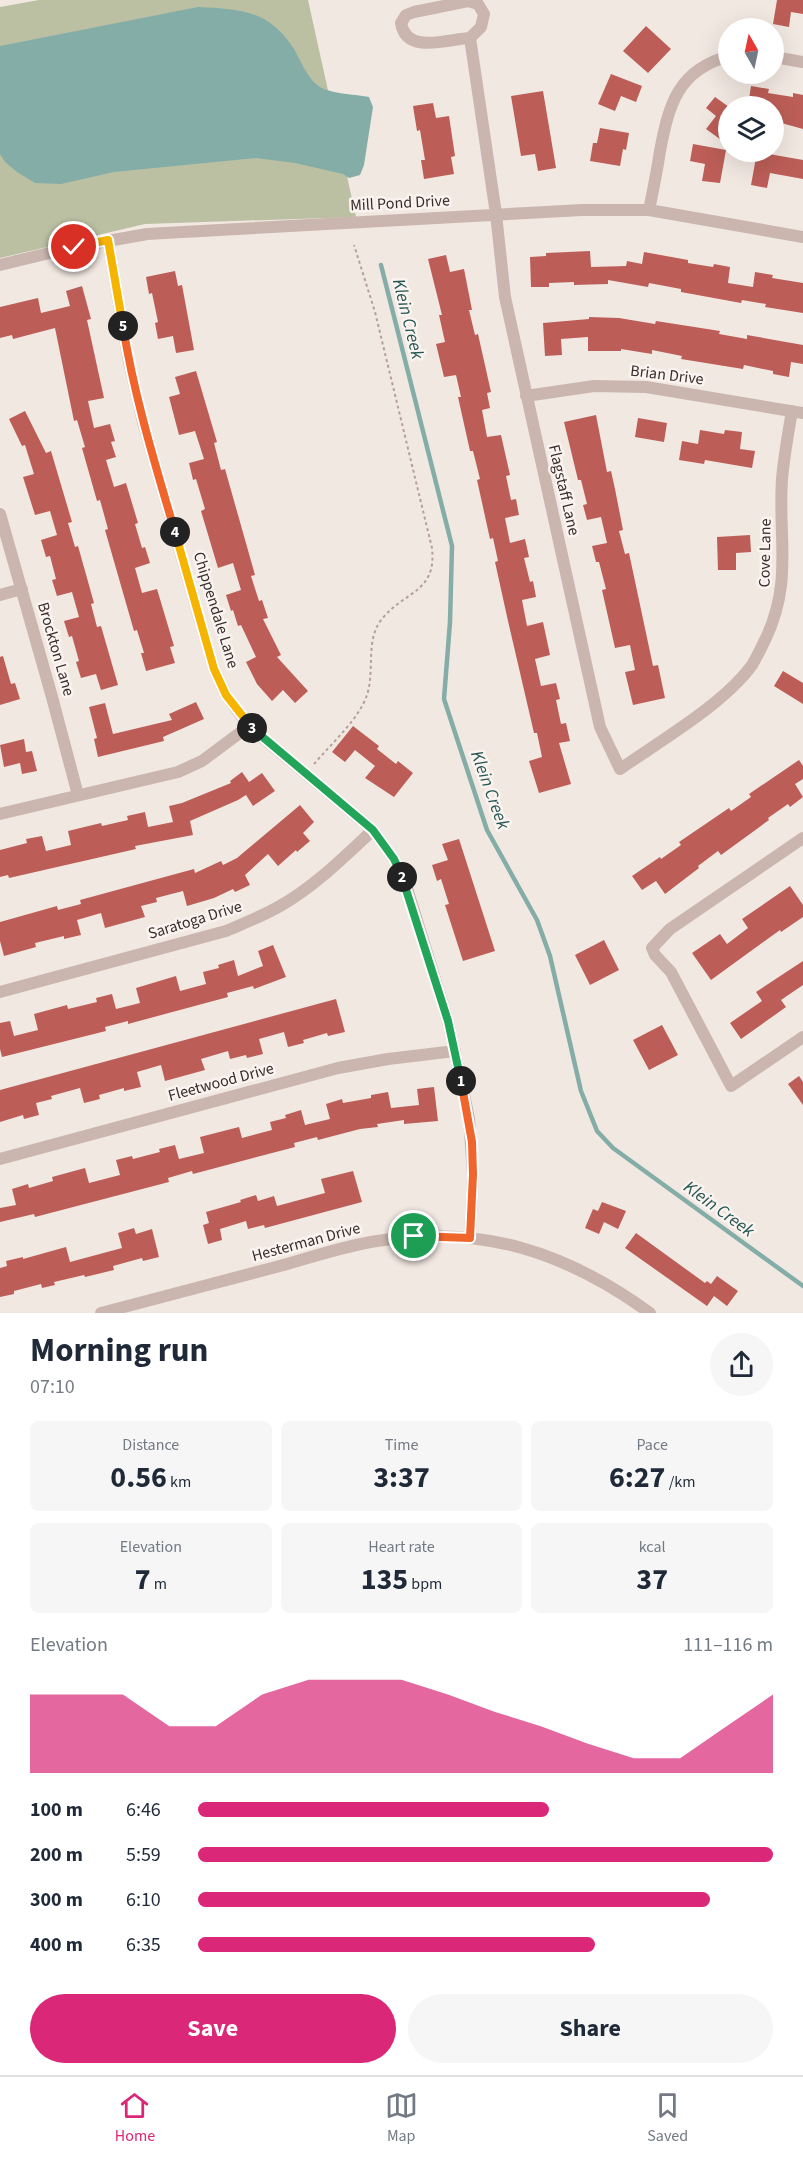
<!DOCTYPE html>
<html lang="en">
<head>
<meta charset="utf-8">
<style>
  :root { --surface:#fff; --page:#f6f6f7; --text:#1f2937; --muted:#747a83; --line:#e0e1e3; --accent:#db2777 }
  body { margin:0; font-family:"Source Sans 3",sans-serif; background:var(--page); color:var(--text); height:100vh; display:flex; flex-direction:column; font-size:22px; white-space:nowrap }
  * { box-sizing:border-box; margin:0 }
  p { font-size:20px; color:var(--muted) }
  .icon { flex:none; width:33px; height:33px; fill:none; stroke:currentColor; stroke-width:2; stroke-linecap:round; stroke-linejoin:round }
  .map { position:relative; height:1313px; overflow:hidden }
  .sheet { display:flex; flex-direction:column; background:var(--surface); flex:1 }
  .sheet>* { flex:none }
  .needle { width:39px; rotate:351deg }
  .controls { position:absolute; left:718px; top:18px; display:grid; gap:12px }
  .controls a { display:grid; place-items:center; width:66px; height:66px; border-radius:50%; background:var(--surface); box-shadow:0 6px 24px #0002; font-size:30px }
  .pin { position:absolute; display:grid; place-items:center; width:51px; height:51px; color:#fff; margin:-26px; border:3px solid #fff; border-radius:50%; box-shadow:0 2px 6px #0007 }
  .km { position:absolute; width:30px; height:30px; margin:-15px; border-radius:50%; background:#222; color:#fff; font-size:16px; line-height:30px; text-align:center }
  .round { display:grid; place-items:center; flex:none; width:63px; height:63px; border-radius:32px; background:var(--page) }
  .overview { display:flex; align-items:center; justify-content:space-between; height:102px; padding:0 30px }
  h1 { font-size:33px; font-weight:700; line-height:45px }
  .metrics { display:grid; grid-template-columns:repeat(3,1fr); gap:9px; height:102px; padding:6px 30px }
  .metrics div { display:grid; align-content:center; border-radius:9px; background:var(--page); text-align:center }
  .metrics b { font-size:30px; font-weight:700 }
  .metrics small { font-size:16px; font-weight:400 }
  .metrics p { font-size:16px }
  .chart { height:168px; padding:12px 30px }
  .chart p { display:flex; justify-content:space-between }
  .chart svg { width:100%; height:108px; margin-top:6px; fill:var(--accent); opacity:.7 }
  .button { display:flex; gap:12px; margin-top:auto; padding:12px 30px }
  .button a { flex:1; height:69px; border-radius:36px; background:var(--accent); color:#fff; font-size:24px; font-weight:700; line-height:69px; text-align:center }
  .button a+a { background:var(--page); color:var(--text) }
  ul { padding:0 30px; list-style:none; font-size:20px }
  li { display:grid; grid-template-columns:96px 72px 1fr; align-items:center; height:45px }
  li i { height:15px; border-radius:8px; background:var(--accent) }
  .menu { display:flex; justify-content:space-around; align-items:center; height:84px; border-top:2px solid var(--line); background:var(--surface); font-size:16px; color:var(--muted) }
  .menu a { display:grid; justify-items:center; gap:3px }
  .menu .on { color:var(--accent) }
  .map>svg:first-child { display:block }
</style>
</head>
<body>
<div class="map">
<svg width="803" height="1313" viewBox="0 0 803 1313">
  <rect width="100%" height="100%" fill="#f2e8e2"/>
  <path fill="#bbc0a3" d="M39,0h269l48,217 -211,7 -145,34v-251z"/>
  <path fill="#84ada7" d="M198,7c43,2 71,3 96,42 6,11 13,27 22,35 10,10 38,10 53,13l4,10 -9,58 -4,10 -11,3 -6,-4 -48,-11 -39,-5 -142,14 -53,12 -26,-1 -18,-11 -12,-10 -5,-8v-108z"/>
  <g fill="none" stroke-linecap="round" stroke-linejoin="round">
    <path stroke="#84ada7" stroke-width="4.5" d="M381,265l71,281 -2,76 -6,77 43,131 50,90 13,36 31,135 16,40 16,17 190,138"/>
  </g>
  <path fill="#bc5e57" d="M777,0h26v14l-12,-2 -2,15 -16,-3z
    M646,26l25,23 -23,24 -25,-22z
    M611,74l31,12 -6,16 -15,-6 -6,15 -17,-7z
    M751,86l18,3 -1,4 25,4v-4l10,2v34l-29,-8v-15h-26z
    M543,91l13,77 -18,3 -3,-17 -14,2 -10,-60z
    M715,97l14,10v28l-5,7 -18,-13 10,-13 -10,-8z
    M433,103l3,15 13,-2 6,40 -4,1 3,17 -30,5 -3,-19h4l-5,-30 -3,1 -4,-25z
    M600,128l29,5 -3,17 -3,-1 -3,17 -30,-5 3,-18h4z
    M693,144l33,6 -6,33 -18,-2 3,-17 -15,-3z
    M757,152l46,8v19l-33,-6 -3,15 -16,-3z
    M590,251l1,16 35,-1 1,-5 15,3 2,-12 44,8v3l25,4 1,-3 16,3 -2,16 25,4 2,-15 18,3 -1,3 31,5v30l-38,-6 1,-3 -24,-4 -1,3 -60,-11v-3l-32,-6 -1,4 -40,-7v4l-34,1v-3l-25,1v4h-18l-1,-30 16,-1v-3z
    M446,255l4,17 14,-3 8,41h-3l6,25 3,-1 13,58 -4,1 3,15 -8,2 5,27 14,-2 9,40 -4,1 5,24 5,-1 3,16 -14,3 5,25 15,-4 4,18 -5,1 6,24 3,-1 3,16 -14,3 5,26 16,-4 3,14 4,19 -15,4 6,27 15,-3 4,16 -4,1 5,24 5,-1 4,18 -11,2 12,41 -32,9 -10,-32 13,-4 -5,-24h-3l-26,-112 -13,-59 3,-1 -5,-23 -3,1 -13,-59 3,-1 -7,-28h-3l-12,-54h3l-5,-22 -12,2 -8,-33 9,-2 -6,-27h3l-14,-56z
    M175,271l3,15 4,-1 12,65 -18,3 -3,-17 -15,3 -3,-16 3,-1 -6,-29 -3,1 -3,-17z
    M82,286l9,33 -4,1 17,78 -16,3 6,27 16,-4 5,17 -4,1 5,15 -10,3 8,27 12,-4 12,40 -3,1 7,24 3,-1 5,16 -15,5 7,25 15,-4 17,57 -4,1 5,16 -29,8 -5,-18h3l-7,-23 -3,1 -29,-101 3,-1 -8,-29 -3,1 -15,-53 3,-1 -8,-27 -3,1 -19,-93 -42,11 -1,-4 -12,3v-31l38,-9 3,15 29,-7 -4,-15z
    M589,317l30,1 36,6 1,-3 64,10 -1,3 28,5v-4l56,10v19l-12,-2 -2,15 -16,-3v-3l-29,-6 -1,4 -62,-10 1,-3 -30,-6v4l-31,-5v2h-33v-14l-27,2 1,16 -17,1 -2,-33 46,-4z
    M196,371l21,71 -3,1 7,27 4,-1 30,106 -4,1 8,25 3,-1 6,18 -5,1 18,36 -4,2 31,34 -13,12 -12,-13 -11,11 -15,-17 -11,-22 10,-5 -15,-32 -3,1 -5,-16 -2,1 -5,-16 15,-5 -8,-27 -15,5 -17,-57 4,-2 -9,-30 -3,1 -4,-17 15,-4 -9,-28 -16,4 -10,-38 11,-3 -5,-17z
    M25,411l21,42 5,-2 21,71 -4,1 7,24 3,-1 16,57 -3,1 6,23 4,-1 17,59 -17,5 -5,-16 -15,4 -5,-16 3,-1 -7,-25 -3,1 -5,-16 15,-4 -7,-25 -15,4 -5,-16 4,-1 -6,-23 -4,1 -5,-17 16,-5 -7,-24 -15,4 -12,-38 11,-3 -9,-29 -3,1 -13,-27z
    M596,415l11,57 4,-1 4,18 8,41 -4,1 6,23 4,-1 24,113 5,-1 7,33 -32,7 -8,-33 10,-2 -5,-25 -15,3 -13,-58 4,-1 -7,-27h-3l-4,-16 15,-3 -6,-26 -14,3 -4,-15 4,-1 -6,-24h-3l-14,-58z
    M638,418l29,5 -3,19 -29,-5z
    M700,430l24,4 1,-4 17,2 -2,17 15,2 -3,17 -47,-8 -1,4 -25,-4 3,-19 16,3z
    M750,535l1,17 -15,1v17h-18l-1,-33z
    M3,656l8,28 4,-1 5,16 -20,6v-48z
    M783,671l20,12v21l-29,-18z
    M196,702l8,17 -41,18 1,4 -66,16 -4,-18 3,-1 -8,-31 16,-4 8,31 59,-14 -3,-6z
    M353,726l26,20 -2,3 19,15 2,-3 15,12 -19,24 -29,-19 10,-12 -20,-16 -10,12 -13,-10z
    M24,739l2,13 6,-1 5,20 -15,3 -2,-11 -16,4 -4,-22z
    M799,760l4,6v13l-8,5 8,13 -13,10 -2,-3 -20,14 1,2 -48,35 -3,-4 -20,15 1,2 -34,26 -9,-13 -14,9 -10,-14 28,-19 1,2 20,-14 -2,-3 50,-34 2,3 20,-14 -2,-3z
    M242,772l7,10 13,-9 13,18 -22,15 -7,-11 -8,5 -48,21 3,14 -58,11 1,3 -127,29 -1,-3 -8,2v-27l27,-7 -1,-4 16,-3 4,15 25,-6 -3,-14 33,-8 1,3 26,-6 -1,-4 18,-4 3,15 25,-5 -4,-16 13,-3 49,-20 -1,-2z
    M300,805l14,17 -11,11 7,8 -13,11 -1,-2 -18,16 -10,-12 -23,21 5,10 -15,7 -2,-3 -19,9 -27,8 -4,-15 -27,7 1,4 -16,4 4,11 -40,11 -4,-15 -24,7 4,15 -17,4v-3l-29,7 1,4 -32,9 -4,-15v-19l57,-16 1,4 23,-6 -1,-4 114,-31 1,4 26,-12 2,4 14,-7z
    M459,839l36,112 -32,10 -18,-56 4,-1 -8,-25 -4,2 -5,-16 16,-5 -6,-16z
    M790,886l13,19v12l-22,15 -1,-2 -69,50 -19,-27 28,-19 7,10 21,-16 -6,-9z
    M604,940l15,30 -29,15 -15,-30z
    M273,945l13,32 -32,12 -1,-3 -26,7 1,4 -100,27v-3l-23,6 1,4 -104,26 -2,-8v-26l10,-2 4,15 24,-6 -4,-16 33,-9 1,4 29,-7 -1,-4 16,-4 4,15 24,-6 -4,-15 40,-12 4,15 26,-7 -3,-12 16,-4 -1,-3 16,-5 4,16 25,-10 -5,-15z
    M803,961v24l-22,15 5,7 -45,32 -11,-16 32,-22 -6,-9z
    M336,999l9,33 -17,4 -1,-3 -24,7 1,3 -16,4 -4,-15 -25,7 4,15 -16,4 -1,-3 -16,4 -2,-8 -27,8 4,11 -40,11 -4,-16 -24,7 4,15 -17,4v-3l-25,7 1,4 -16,4 -4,-15 -29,8 1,3 -16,4 3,12 -15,4 -1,-4 -23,7v-32z
    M662,1025l16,30 -29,15 -16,-30z
    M799,1076l4,6v23l-15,-21z
    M434,1087l4,34 -34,3v-4l-27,4 1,3 -18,2 -42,11 -1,-3 -23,6 1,4 -102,27 -1,-3 -24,7 1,4 -134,35 -1,-3 -34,8v-14l16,-3 -4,-16 16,-5 1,4 24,-7 -1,-4 33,-9 4,15 31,-8 -4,-15 16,-4 1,3 27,-7 -1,-3 16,-4 4,14 25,-6 -4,-16 39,-10 3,11 30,-8 -2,-8 16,-4 -1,-3 16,-5 4,15 25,-6 -4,-15 16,-5 1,4 28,-5v-3l17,-3 3,16 28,-3 -2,-16z
    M353,1171l9,31 -97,26 -1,-3 -16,4 -2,-8 -26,8 2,11 -14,4 -5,-19 6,-2 -3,-11 35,-10 -1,-2 16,-5 2,6 16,-5 3,10 48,-13 -4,-14z
    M602,1202l24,9 -8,18 -14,-7 -5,12 -14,-6 8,-19 5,2z
    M134,1228l2,6 16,-5 7,28 -16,4 -1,-3 -29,8 1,4 -29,7 -1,-2 -30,7 1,3 -13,3 -1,-4 -27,7v3l-14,3v-29l7,-2 -1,-5 17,-4v2l43,-12 4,15 52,-14 -4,-15z
    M636,1233l69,50 2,-2 4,3 6,-8 21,15 -11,15 -13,-10 -7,10 -82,-58z"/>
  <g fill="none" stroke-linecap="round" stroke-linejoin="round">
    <path stroke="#b5a099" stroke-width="2" stroke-dasharray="3 3" stroke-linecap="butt" d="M314,764c17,-20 45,-45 53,-69 8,-24 -2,-56 15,-76 22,-28 55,-26 50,-71l-57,-236 -21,-67"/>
    <path stroke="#cab6af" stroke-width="12" d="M470,38c-22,1 -64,17 -69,-15l5,-8 8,-3 54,-11 10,3 6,10 -3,13 -11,11 26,176 9,83 95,430 20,42c40,-28 104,-65 132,-104 5,-8 9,-17 13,-25 28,-57 13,-102 17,-161 2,-23 6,-45 10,-68
      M774,57l29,5
      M649,210c4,-19 8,-39 11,-59 9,-47 18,-81 69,-95
      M108,240l21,122 14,60 71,247 12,26 23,31 124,104 21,29 12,26 42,136 21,97 4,56 -3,63
      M0,265l74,-18 73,-13 435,-24h67l154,27
      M526,396l68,-10 52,1 157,26
      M0,514l52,183 26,98
      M0,595l22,-6
      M0,814l178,-42 24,-11 47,-35
      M803,838l-133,91 -18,19 3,7 16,17 60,114 72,-49
      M0,992l226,-61c18,-8 37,-15 54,-25 35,-20 64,-49 93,-76
      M0,1159l338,-91 50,-9 67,-8
      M101,1313c58,-15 117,-31 175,-46 34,-9 67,-21 101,-26 104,-17 189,11 273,72"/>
  </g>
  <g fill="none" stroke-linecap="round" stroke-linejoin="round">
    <g stroke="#fff" stroke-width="12">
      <path id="split-1" d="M414,1236l56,2 3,-64 -1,-32 -11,-61"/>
    </g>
    <g stroke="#fff" stroke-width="12">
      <path id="split-2" d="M402,877l46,144 13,60"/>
    </g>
    <g stroke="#fff" stroke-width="12">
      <path id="split-3" d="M252,728l121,102 21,29 8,18"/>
    </g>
    <g stroke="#fff" stroke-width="12">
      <path id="split-4" d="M175,532l39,137 12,26 26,33"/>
    </g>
    <g stroke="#fff" stroke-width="12">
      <path id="split-5" d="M123,326c11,70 32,138 52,206"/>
    </g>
    <g stroke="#fff" stroke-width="12">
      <path id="split-6" d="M74,247l34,-7 15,86"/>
    </g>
    <use href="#split-1" stroke="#f0652b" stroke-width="8"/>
    <use href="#split-2" stroke="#22a559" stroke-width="8"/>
    <use href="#split-3" stroke="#22a559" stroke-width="8"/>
    <use href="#split-4" stroke="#f5b400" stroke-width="8"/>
    <use href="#split-5" stroke="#f0652b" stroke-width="8"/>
    <use href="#split-6" stroke="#f5b400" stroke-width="8"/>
  </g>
  <g text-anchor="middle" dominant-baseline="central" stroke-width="5" stroke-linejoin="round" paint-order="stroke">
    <g font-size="16" fill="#392e2c" stroke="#faf3ef">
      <text transform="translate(400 203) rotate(-3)">Mill Pond Drive</text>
      <text transform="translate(667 375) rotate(7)">Brian Drive</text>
      <text transform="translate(564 490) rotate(77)">Flagstaff Lane</text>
      <text transform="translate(765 553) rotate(-89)">Cove Lane</text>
      <text transform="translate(216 610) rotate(73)">Chippendale Lane</text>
      <text transform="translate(56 649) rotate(74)">Brockton Lane</text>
      <text transform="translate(195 920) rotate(-17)">Saratoga Drive</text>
      <text transform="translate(221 1082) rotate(-15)">Fleetwood Drive</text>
      <text transform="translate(306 1242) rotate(-15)">Hesterman Drive</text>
    </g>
    <g font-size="18" font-style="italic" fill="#255752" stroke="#faf3ef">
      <text transform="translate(408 319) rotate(76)">Klein Creek</text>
      <text transform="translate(490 790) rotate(70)">Klein Creek</text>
      <text transform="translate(719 1209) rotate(36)">Klein Creek</text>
    </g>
  </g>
</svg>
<div class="controls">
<a><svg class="needle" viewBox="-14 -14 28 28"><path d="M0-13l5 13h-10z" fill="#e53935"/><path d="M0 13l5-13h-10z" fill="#747a83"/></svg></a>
<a><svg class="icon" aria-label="layers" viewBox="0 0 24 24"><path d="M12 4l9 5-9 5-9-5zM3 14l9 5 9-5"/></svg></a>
</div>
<div class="pin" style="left:414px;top:1236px;background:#1e9e55"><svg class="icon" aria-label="arrive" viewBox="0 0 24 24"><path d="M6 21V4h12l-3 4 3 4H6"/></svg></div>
<div class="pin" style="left:74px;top:247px;background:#d93025"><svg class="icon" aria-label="check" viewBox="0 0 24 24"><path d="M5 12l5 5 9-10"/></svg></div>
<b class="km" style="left:461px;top:1081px">1</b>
<b class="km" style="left:402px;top:877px">2</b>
<b class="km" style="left:252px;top:728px">3</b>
<b class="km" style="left:175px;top:532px">4</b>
<b class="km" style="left:123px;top:326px">5</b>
</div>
<section class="sheet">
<div class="overview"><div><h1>Morning run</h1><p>07:10</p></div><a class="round"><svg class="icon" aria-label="share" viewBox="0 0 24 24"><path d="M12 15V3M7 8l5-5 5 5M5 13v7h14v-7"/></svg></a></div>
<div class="metrics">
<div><p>Distance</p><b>0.56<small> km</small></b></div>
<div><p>Time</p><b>3:37</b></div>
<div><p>Pace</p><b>6:27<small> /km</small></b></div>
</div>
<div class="metrics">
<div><p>Elevation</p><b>7<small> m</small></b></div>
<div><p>Heart rate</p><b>135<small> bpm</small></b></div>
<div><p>kcal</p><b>37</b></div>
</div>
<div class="chart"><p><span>Elevation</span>111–116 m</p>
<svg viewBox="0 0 160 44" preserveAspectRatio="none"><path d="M0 44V12L10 12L20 12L30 25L40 25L50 12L60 6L70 6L80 6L90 12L100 19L110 25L120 32L130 38L140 38L150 25L160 12V44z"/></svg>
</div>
<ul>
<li><b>100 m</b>6:46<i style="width:61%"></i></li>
<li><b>200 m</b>5:59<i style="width:100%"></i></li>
<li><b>300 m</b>6:10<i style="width:89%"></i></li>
<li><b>400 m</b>6:35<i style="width:69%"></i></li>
</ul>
<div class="button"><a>Save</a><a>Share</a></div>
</section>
<nav class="menu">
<a class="on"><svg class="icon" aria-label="home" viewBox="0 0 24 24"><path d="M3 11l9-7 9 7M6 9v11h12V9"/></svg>Home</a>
<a><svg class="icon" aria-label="map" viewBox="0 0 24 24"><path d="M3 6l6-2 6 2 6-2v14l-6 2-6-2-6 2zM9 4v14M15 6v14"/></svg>Map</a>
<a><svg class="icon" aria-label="saved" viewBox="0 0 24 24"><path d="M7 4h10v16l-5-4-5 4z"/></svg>Saved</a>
</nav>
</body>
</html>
